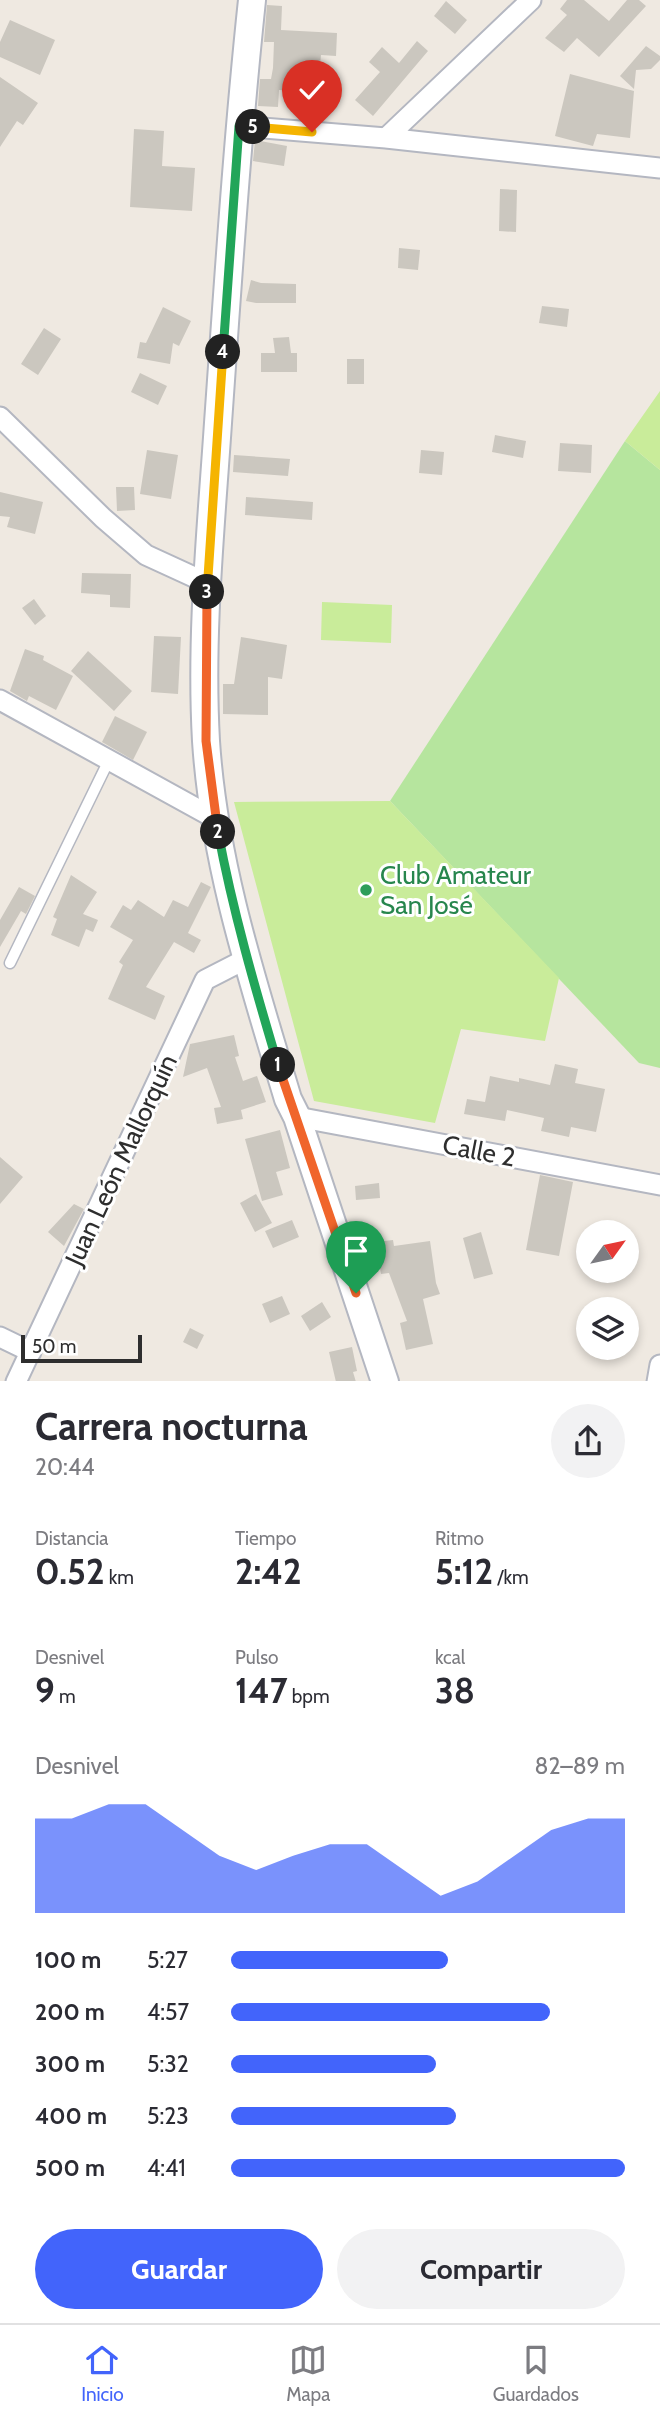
<!DOCTYPE html>
<html lang="es">
<head>
<meta charset="utf-8">
<style>
  :root { --surface:#fff; --page:#f2f2f3; --text:#2b2b33; --muted:#7c7c81; --line:#e1e1e2; --accent:#4264fb }
  body { margin:0; font-family:Cabin,sans-serif; background:var(--page); color:var(--text); height:100vh; display:flex; flex-direction:column; font-size:26px; white-space:nowrap }
  * { box-sizing:border-box; margin:0 }
  p { font-size:23px; color:var(--muted) }
  .icon { flex:none; width:38px; height:38px; fill:none; stroke:currentColor; stroke-width:2; stroke-linecap:round; stroke-linejoin:round }
  .map { position:relative; height:1381px; overflow:hidden }
  .panel { display:flex; flex-direction:column; background:var(--surface); flex:1 }
  .panel>* { flex:none }
  .needle { width:46px; rotate:57deg }
  .controls { position:absolute; left:576px; top:1220px; display:grid; gap:14px }
  .controls a { display:grid; place-items:center; width:63px; height:63px; border-radius:50%; background:var(--surface); box-shadow:0 4px 10px #0003; font-size:35px }
  .scale { position:absolute; left:21px; bottom:18px; width:121px; box-sizing:border-box; padding-left:7px; border:4px solid #2e2e2e; border-top:0; font-size:19px; line-height:24px; white-space:nowrap; color:#2e2e2e; -webkit-text-stroke:5px #fff; paint-order:stroke }
  .pin { position:absolute; display:grid; place-items:center; width:60px; height:60px; color:#fff; margin:-72px -30px; border-radius:50% 50% 50% 0; rotate:-45deg; box-shadow:0 0 7px #0007 }
  .pin .icon { rotate:45deg }
  .km { position:absolute; width:35px; height:35px; margin:-18px; border-radius:50%; background:#222; color:#fff; font-size:19px; line-height:35px; text-align:center }
  .round { display:grid; place-items:center; flex:none; width:74px; height:74px; border-radius:37px; background:var(--page) }
  .overview { display:flex; align-items:center; justify-content:space-between; height:119px; padding:0 35px }
  h1 { font-size:38px; font-weight:700; line-height:52px }
  .metrics { display:grid; grid-template-columns:repeat(3,1fr); gap:10px; height:119px; padding:7px 35px }
  .metrics div { display:grid; align-content:center }
  .metrics b { font-size:35px; font-weight:700 }
  .metrics small { font-size:19px; font-weight:400 }
  .metrics p { font-size:19px }
  .chart { height:196px; padding:14px 35px }
  .chart p { display:flex; justify-content:space-between }
  .chart svg { width:100%; height:126px; margin-top:7px; fill:var(--accent); opacity:.7 }
  .cta { display:flex; gap:14px; margin-top:auto; padding:14px 35px }
  .cta a { flex:1; height:80px; border-radius:42px; background:var(--accent); color:#fff; font-size:28px; font-weight:700; line-height:80px; text-align:center }
  .cta a+a { background:var(--page); color:var(--text) }
  ul { padding:0 35px; list-style:none; font-size:23px }
  li { display:grid; grid-template-columns:112px 84px 1fr; align-items:center; height:52px }
  li i { height:18px; border-radius:9px; background:var(--accent) }
  .tabs { display:flex; justify-content:space-around; align-items:center; height:98px; border-top:2px solid var(--line); background:var(--surface); font-size:19px; color:var(--muted) }
  .tabs a { display:grid; justify-items:center; gap:4px }
  .tabs .current { color:var(--accent) }
  .map>svg:first-child { display:block }
</style>
</head>
<body>
<div class="map">
<svg width="660" height="1382" viewBox="0 0 660 1382">
  <rect width="100%" height="100%" fill="#efe9e1"/>
  <path fill="#b6e59e" d="M625,441l35,29v598l-21,-5 -249,-262z"/>
  <path fill="#c9ec9a" d="M660,391v79l-35,-29z
    M322,602l70,3 -1,38 -70,-3z
    M390,801l169,177 -14,63 -84,-12 -26,94 -121,-22 -80,-299z"/>
  <path fill="#cbc7bf" d="M567,0h17l25,21 18,-21h12l7,6 -47,51 -22,-19 -13,14 -19,-14 22,-23 -7,-6z
    M446,1l21,19 -12,14 -21,-18z
    M267,5l15,1 -1,24 56,3 -1,23 -15,-1 -1,10 -19,-1 -2,27 -20,-1 -1,17 -20,-1 2,-27h11l2,-11 1,-26h-10z
    M10,20l45,20 -15,35 -40,-18v-15z
    M417,41l11,10 -55,65 -18,-16 25,-28 -11,-10 13,-15 17,16z
    M646,46l14,10v4l-9,9 -15,1 -2,19 -14,-13z
    M570,74l64,17 -4,47 -33,-4 -4,12 -38,-10z
    M0,77l38,26 -15,22 -6,-4 -17,26z
    M134,129l30,2 -2,35 33,2 -3,43 -62,-4z
    M255,140l32,6 -3,20 -31,-5z
    M500,189l17,1 -1,42 -17,-1z
    M399,248l21,2 -2,20 -20,-2z
    M251,280l10,3 35,1v19h-40l-10,-2z
    M542,306l27,3 -2,18 -28,-4z
    M163,307l28,14 -12,25 -6,-3 -3,21 -33,-6 3,-16 6,1z
    M44,328l17,11 -23,36 -17,-11z
    M289,337l2,16h6v19h-36v-19h14l-2,-15z
    M347,359h17v25h-17z
    M140,373l27,13 -9,19 -27,-13z
    M495,435l31,6 -3,17 -31,-6z
    M560,443l32,2 -1,28 -33,-2z
    M147,450l31,5 -7,44 -31,-5z
    M421,450l23,2 -2,23 -23,-2z
    M234,455l56,4 -2,17 -55,-4z
    M116,487h18l1,23 -18,1z
    M0,492l43,10 -8,32 -28,-7 3,-10 -10,-1z
    M246,497l67,5 -1,18 -67,-5z
    M82,573l49,1 -1,34 -20,-1v-12l-29,-2z
    M34,599l12,17 -11,9 -13,-17z
    M154,636l27,1 -3,57 -27,-2z
    M241,637l46,8 -5,34 -14,-2v38l-45,-1v-30h11z
    M25,649l19,7 -1,4 30,16 -17,34 -27,-14 -2,5 -17,-10z
    M88,651l44,40 -18,20 -43,-40z
    M115,716l32,16 -14,28 -31,-18z
    M71,875l26,17 -14,22 15,6 -5,12 -7,-3 -7,18 -28,-12 6,-16 -4,-2z
    M201,882l10,5 -23,46 13,7 -7,13 -20,-11 -28,45 19,9 -10,24 -47,-21 15,-34 -4,-3 14,-22 -23,-13 13,-22 8,5 7,-10 26,17 9,-17 15,7z
    M19,887l16,9 -9,18 -5,-3 -21,36v-27z
    M234,1035l5,21 -4,1 8,24 14,-5 9,26 -25,8 2,9 -26,5 -3,-16 7,-1 -14,-39 -24,9 7,-33z
    M555,1064l23,5 -3,14 30,6 -9,43 -25,-5 -2,10 -28,-6 3,-13 -37,-8 -2,11 -41,-7 3,-15 18,3 5,-26 29,6v-4l31,7z
    M280,1130l10,38 -14,4 7,23 -21,6 -17,-62z
    M0,1157l23,20 -23,27z
    M540,1175l33,7 -14,74 -33,-6z
    M379,1183l1,15 -24,2 -1,-14z
    M256,1194l16,29 -17,9 -15,-29z
    M74,1204l10,5 -20,37 -16,-14z
    M292,1220l7,17 -26,11 -8,-17z
    M481,1232l12,42 -19,5 -11,-41z
    M393,1240l1,6 36,-5 6,42 4,11 -17,5 10,45 -27,6 -6,-27 7,-2 -18,-48 -8,1 -5,-32z
    M282,1296l8,18 -20,9 -8,-19z
    M322,1302l9,15 -21,14 -9,-15z
    M190,1328l14,7 -7,14 -14,-7z
    M352,1347l5,24 -4,1 3,10h-20l-7,-30z"/>
  <g fill="none" stroke-linecap="round" stroke-linejoin="round">
    <g stroke="#b4b7c1" stroke-width="13">
      <path id="lane" d="M10,963l99,-203"/>
    </g>
    <g stroke="#b4b7c1" stroke-width="23">
      <path id="street" d="M239,126l147,12 274,30
        M386,138l145,-138
        M0,417l103,101 43,37 61,28
        M0,700l216,119
        M297,1117l363,68
        M0,1337l31,15
        M16,1382l189,-402 41,-21
        M657,1382l3,-17"/>
    </g>
    <g stroke="#b4b7c1" stroke-width="30">
      <path id="secondary" d="M252,0c-15,141 -24,282 -34,423 -7,105 -18,212 -12,318 8,123 47,241 82,358l9,18 88,265"/>
    </g>
    <use href="#lane" stroke="#fff" stroke-width="10"/>
    <use href="#street" stroke="#fff" stroke-width="19"/>
    <use href="#secondary" stroke="#fff" stroke-width="26"/>
  </g>
  <g fill="none" stroke-linecap="round" stroke-linejoin="round">
    <g stroke="#fff" stroke-width="14">
      <path id="split-1" d="M278,1065l78,228"/>
    </g>
    <g stroke="#fff" stroke-width="14">
      <path id="split-2" d="M218,832c15,80 37,156 60,233"/>
    </g>
    <g stroke="#fff" stroke-width="14">
      <path id="split-3" d="M207,592l-1,149 12,91"/>
    </g>
    <g stroke="#fff" stroke-width="14">
      <path id="split-4" d="M207,592l16,-240"/>
    </g>
    <g stroke="#fff" stroke-width="14">
      <path id="split-5" d="M223,352l16,-226 14,1"/>
    </g>
    <g stroke="#fff" stroke-width="14">
      <path id="split-6" d="M253,127l59,5"/>
    </g>
    <use href="#split-1" stroke="#f0652b" stroke-width="9"/>
    <use href="#split-2" stroke="#22a559" stroke-width="9"/>
    <use href="#split-3" stroke="#f0652b" stroke-width="9"/>
    <use href="#split-4" stroke="#f5b400" stroke-width="9"/>
    <use href="#split-5" stroke="#22a559" stroke-width="9"/>
    <use href="#split-6" stroke="#f5b400" stroke-width="9"/>
  </g>
  <circle fill="#2e9e5b" stroke="#fff" stroke-width="2.5" cx="366" cy="890" r="7"/>
  <g text-anchor="middle" dominant-baseline="central" stroke-width="6" stroke-linejoin="round" paint-order="stroke">
    <g font-size="26" fill="#27864d" stroke="#fff" text-anchor="start">
      <text x="380" y="875">Club Amateur<tspan x="380" dy="30">San José</tspan></text>
    </g>
    <g font-size="26" fill="#2e2e2e" stroke="#fff">
      <text transform="translate(479 1151) rotate(11)">Calle 2</text>
      <text transform="translate(121 1160) rotate(-65)">Juan León Mallorquín</text>
    </g>
  </g>
</svg>
<div class="controls">
<a><svg class="needle" viewBox="-14 -14 28 28"><path d="M0-13l5 13h-10z" fill="#e53935"/><path d="M0 13l5-13h-10z" fill="#7c7c81"/></svg></a>
<a><svg class="icon" aria-label="layers" viewBox="0 0 24 24"><path d="M12 4l9 5-9 5-9-5zM3 14l9 5 9-5"/></svg></a>
</div>
<div class="scale">50 m</div>
<div class="pin" style="left:356px;top:1293px;background:#1e9e55"><svg class="icon" aria-label="arrive" viewBox="0 0 24 24"><path d="M6 21V4h12l-3 4 3 4H6"/></svg></div>
<div class="pin" style="left:312px;top:132px;background:#d93025"><svg class="icon" aria-label="check" viewBox="0 0 24 24"><path d="M5 12l5 5 9-10"/></svg></div>
<b class="km" style="left:278px;top:1065px">1</b>
<b class="km" style="left:218px;top:832px">2</b>
<b class="km" style="left:207px;top:592px">3</b>
<b class="km" style="left:223px;top:352px">4</b>
<b class="km" style="left:253px;top:127px">5</b>
</div>
<section class="panel">
<div class="overview"><div><h1>Carrera nocturna</h1><p>20:44</p></div><a class="round"><svg class="icon" aria-label="share" viewBox="0 0 24 24"><path d="M12 15V3M7 8l5-5 5 5M5 13v7h14v-7"/></svg></a></div>
<div class="metrics">
<div><p>Distancia</p><b>0.52<small> km</small></b></div>
<div><p>Tiempo</p><b>2:42</b></div>
<div><p>Ritmo</p><b>5:12<small> /km</small></b></div>
</div>
<div class="metrics">
<div><p>Desnivel</p><b>9<small> m</small></b></div>
<div><p>Pulso</p><b>147<small> bpm</small></b></div>
<div><p>kcal</p><b>38</b></div>
</div>
<div class="chart"><p><span>Desnivel</span>82–89 m</p>
<svg viewBox="0 0 160 44" preserveAspectRatio="none"><path d="M0 44V11L10 11L20 6L30 6L40 15L50 24L60 29L70 24L80 20L90 20L100 29L110 38L120 33L130 24L140 15L150 11L160 11V44z"/></svg>
</div>
<ul>
<li><b>100 m</b>5:27<i style="width:55%"></i></li>
<li><b>200 m</b>4:57<i style="width:81%"></i></li>
<li><b>300 m</b>5:32<i style="width:52%"></i></li>
<li><b>400 m</b>5:23<i style="width:57%"></i></li>
<li><b>500 m</b>4:41<i style="width:100%"></i></li>
</ul>
<div class="cta"><a>Guardar</a><a>Compartir</a></div>
</section>
<nav class="tabs">
<a class="current"><svg class="icon" aria-label="home" viewBox="0 0 24 24"><path d="M3 11l9-7 9 7M6 9v11h12V9"/></svg>Inicio</a>
<a><svg class="icon" aria-label="map" viewBox="0 0 24 24"><path d="M3 6l6-2 6 2 6-2v14l-6 2-6-2-6 2zM9 4v14M15 6v14"/></svg>Mapa</a>
<a><svg class="icon" aria-label="saved" viewBox="0 0 24 24"><path d="M7 4h10v16l-5-4-5 4z"/></svg>Guardados</a>
</nav>
</body>
</html>
